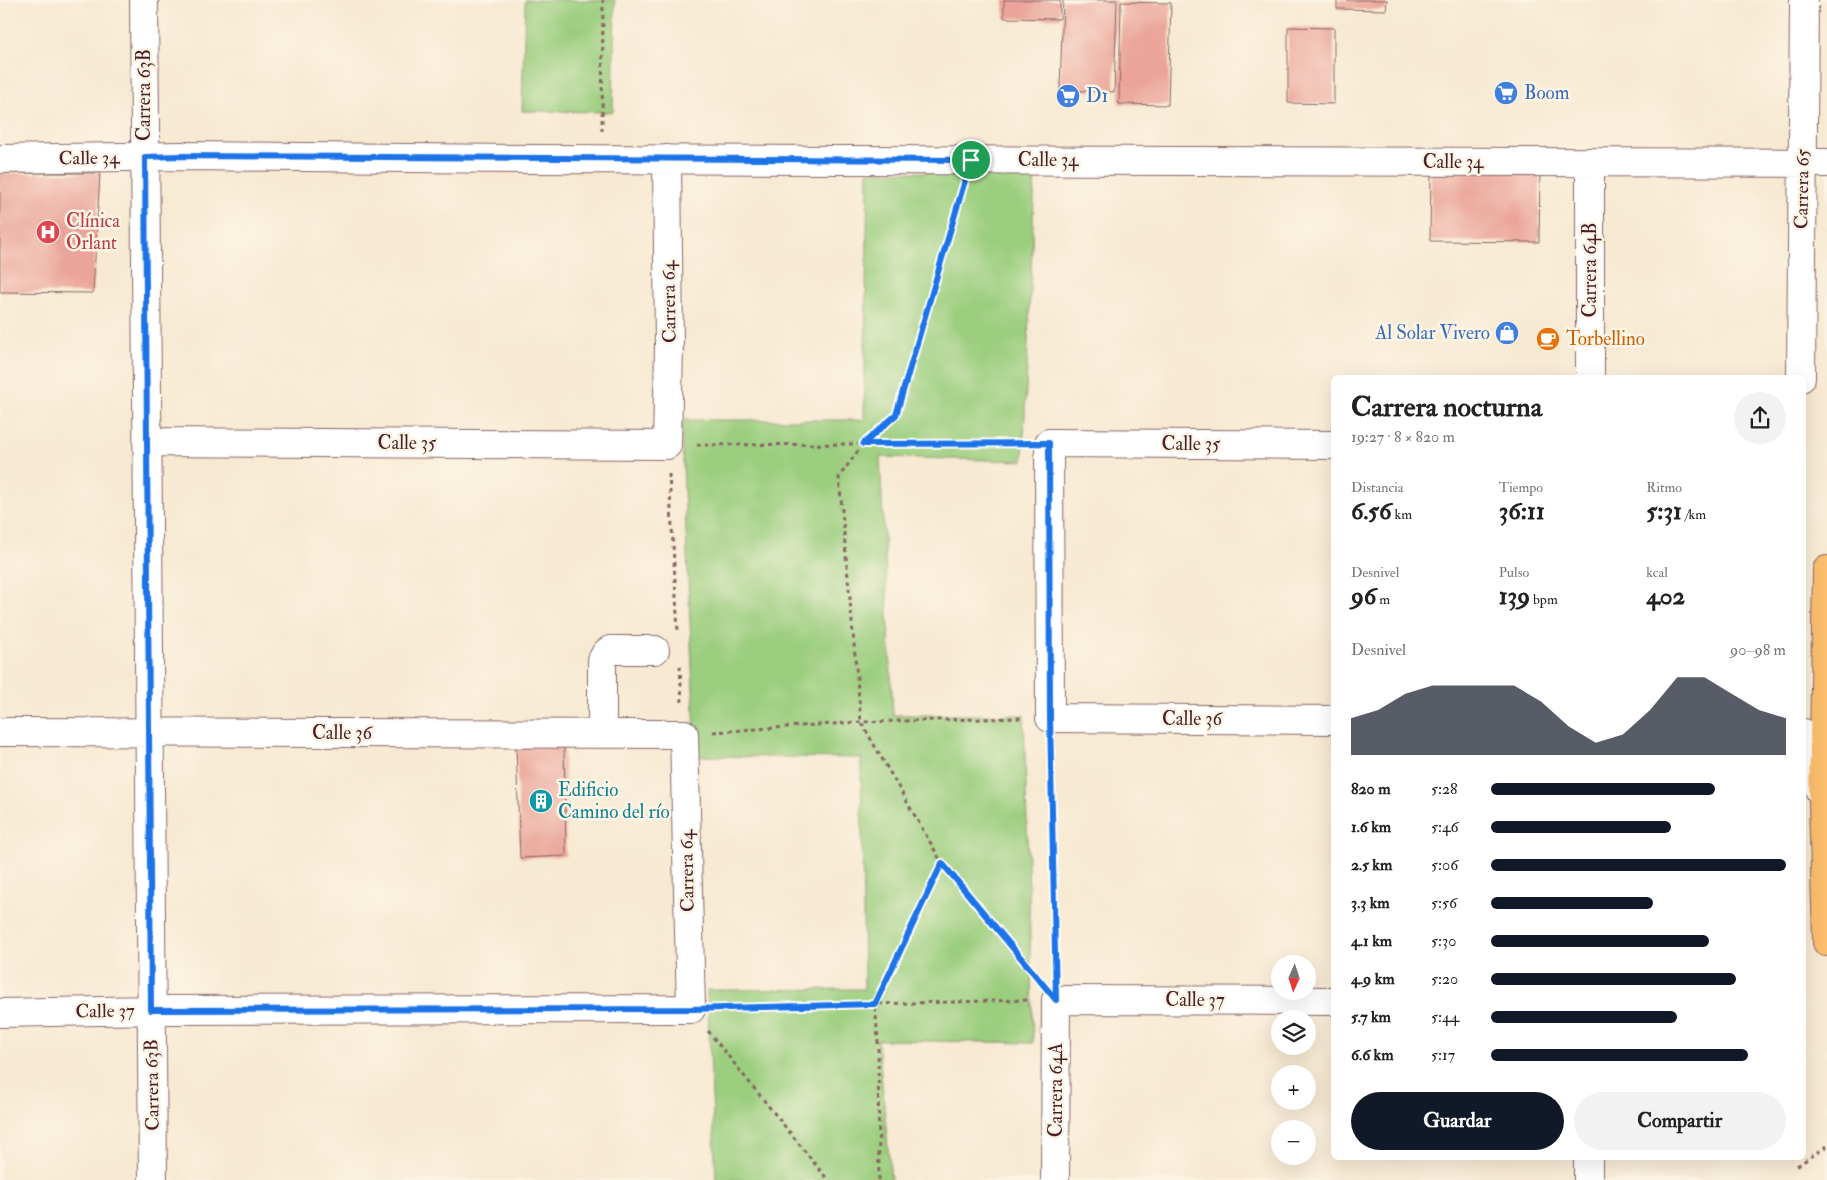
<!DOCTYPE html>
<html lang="es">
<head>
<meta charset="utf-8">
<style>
  :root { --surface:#fff; --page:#f2f2f2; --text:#222; --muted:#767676; --accent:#111827 }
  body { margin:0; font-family:"IM FELL Double Pica",serif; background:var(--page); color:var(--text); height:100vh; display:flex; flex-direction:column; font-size:19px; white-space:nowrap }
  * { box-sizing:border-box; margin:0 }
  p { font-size:16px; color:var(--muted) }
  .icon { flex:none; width:28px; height:28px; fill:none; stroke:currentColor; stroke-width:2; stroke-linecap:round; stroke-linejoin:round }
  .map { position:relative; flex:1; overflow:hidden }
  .drawer { position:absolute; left:1331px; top:375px; width:475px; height:785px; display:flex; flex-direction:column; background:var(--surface); border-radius:8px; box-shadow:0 5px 20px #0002 }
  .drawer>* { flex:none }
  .needle { width:32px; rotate:183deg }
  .buttons { position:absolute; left:1271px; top:955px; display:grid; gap:10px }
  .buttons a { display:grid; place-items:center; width:45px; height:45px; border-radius:50%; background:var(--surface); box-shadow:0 5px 20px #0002; font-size:25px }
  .pin { position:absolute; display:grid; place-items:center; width:42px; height:42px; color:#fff; margin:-21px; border:2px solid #fff; border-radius:50%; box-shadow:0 1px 5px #0007 }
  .round { display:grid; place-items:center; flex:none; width:52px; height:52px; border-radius:26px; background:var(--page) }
  .head { display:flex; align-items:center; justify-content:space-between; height:85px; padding:0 20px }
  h1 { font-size:28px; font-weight:800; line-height:38px }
  .figures { display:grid; grid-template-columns:repeat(3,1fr); gap:8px; height:85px; padding:5px 20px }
  .figures div { display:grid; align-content:center }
  .figures b { font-size:25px; font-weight:800 }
  .figures small { font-size:14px; font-weight:400 }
  .figures p { font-size:14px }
  .chart { height:140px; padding:10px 20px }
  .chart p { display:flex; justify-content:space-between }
  .chart svg { width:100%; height:90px; margin-top:5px; fill:var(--accent); opacity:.7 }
  .button { display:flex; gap:10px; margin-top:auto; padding:10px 20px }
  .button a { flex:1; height:58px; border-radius:30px; background:var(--accent); color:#fff; font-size:20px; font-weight:800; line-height:58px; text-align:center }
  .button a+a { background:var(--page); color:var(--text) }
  ul { padding:0 20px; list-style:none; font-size:16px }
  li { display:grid; grid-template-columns:80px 60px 1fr; align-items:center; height:38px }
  li i { height:12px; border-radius:6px; background:var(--accent) }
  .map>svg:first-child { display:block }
</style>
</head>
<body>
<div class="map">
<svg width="1827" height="1180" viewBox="0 0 1827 1180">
  <rect width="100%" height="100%" fill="#fcf5e5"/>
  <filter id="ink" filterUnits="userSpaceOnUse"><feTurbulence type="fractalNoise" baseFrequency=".02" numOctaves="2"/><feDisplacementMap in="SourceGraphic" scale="10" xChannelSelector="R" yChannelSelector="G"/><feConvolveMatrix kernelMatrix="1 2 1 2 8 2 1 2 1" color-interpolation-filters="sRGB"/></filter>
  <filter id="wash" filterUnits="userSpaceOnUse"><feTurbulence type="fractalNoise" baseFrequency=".0096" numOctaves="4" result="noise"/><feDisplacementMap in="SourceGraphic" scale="20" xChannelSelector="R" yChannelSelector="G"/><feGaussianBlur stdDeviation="1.12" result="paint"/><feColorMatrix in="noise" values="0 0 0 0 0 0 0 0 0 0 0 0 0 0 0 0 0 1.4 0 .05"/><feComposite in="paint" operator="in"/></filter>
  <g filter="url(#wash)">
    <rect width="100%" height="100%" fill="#f7e9d2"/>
    <path fill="#9bce7e" stroke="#727654" d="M525,0h90l-2,112 -91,-1z
      M868,171l167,4 -12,286 -143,-4 13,258h131l9,328 -155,-3 13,140h-175l-9,-190 157,-1 -3,-231 -165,-2 -15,-336h183z"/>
    <g id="blocks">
      <path fill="#eba499" d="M1004,0h56v19l-56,-1z
        M1063,0h54l-3,92 -54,-2z
        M1337,0h50l-1,10 -49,-1z
        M1121,2l50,1 -3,102 -49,-1z
        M1288,27l46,1v76l-46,-1z
        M1431,169l109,1 -1,72 -109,-1z
        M0,173h100l-7,120 -93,-1z
        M516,746h48l2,110 -46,2z"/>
    </g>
  </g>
  <g filter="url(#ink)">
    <use href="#blocks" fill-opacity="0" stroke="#876665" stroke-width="1"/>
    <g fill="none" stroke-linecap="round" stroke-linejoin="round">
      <g stroke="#876665" stroke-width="30">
        <path id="minor" d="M144,0l9,1180
          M0,159l180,-3 349,3 1298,4
          M1590,378v-216
          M1801,378l3,-378
          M147,442l520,3 2,-99 -2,-187
          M1334,445l-285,-2 1,275 284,2
          M0,732l684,2 7,275 -540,1 -151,3
          M1804,733l16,58
          M602,734v-74l4,-7 4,-3h45
          M1055,1180l1,-180 278,1
          M1588,1180v-22"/>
      </g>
      <g stroke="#876665" stroke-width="30">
        <path id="major" d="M1827,570l-4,232 4,140"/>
      </g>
      <path stroke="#876665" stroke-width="3" stroke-dasharray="4 4" stroke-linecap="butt" d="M602,131l1,-131
        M962,189l-65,226 -34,29 -24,33 22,245 81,141 96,115
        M697,445l324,-2
        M669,474l9,158
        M680,666l2,38
        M713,732l148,-10 161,-4
        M1051,748l5,224
        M719,1008l309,-8
        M708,1031l120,149
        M1797,1166l30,-20
        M879,1180l-1,-140 -3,-36 67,-141"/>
      <use href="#minor" stroke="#fff" stroke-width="28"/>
      <use href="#major" stroke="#fabe6d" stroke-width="28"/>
    </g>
  </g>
  <g fill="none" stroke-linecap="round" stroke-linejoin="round" filter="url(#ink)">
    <g stroke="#fff" stroke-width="10">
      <path id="route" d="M180,156l791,4 -75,255 -33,29 186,-1 1,275 6,282 -114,-137 -67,141 -184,5 -540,1 -6,-853z"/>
    </g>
    <use href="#route" stroke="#1a73e8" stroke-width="6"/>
  </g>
  <defs>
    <g id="supermarket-disc" transform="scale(1.25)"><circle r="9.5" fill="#3f7fe0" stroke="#fcf5e5"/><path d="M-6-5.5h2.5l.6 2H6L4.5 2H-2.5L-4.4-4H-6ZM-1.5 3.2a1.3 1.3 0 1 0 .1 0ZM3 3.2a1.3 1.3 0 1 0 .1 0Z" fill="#fff"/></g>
    <g id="hospital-disc" transform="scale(1.25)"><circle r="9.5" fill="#e0444e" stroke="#fcf5e5"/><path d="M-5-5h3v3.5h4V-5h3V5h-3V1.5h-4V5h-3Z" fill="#fff"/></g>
    <g id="shop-disc" transform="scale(1.25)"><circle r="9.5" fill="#3f7fe0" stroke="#fcf5e5"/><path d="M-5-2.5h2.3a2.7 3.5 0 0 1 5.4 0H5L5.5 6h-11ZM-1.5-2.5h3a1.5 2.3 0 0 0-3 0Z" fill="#fff"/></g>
    <g id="cafe-disc" transform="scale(1.25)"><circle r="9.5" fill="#e8710a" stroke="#fcf5e5"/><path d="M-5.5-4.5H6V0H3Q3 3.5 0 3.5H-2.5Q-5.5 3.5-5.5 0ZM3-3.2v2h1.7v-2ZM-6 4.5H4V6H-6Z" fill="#fff"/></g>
    <g id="building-disc" transform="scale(1.25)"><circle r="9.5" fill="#0f9aa8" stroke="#fcf5e5"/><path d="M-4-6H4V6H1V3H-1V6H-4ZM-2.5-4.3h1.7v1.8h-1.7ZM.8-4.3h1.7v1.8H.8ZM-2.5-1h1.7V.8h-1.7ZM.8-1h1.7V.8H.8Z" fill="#fff"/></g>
  </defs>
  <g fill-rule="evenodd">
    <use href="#supermarket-disc" x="1506" y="93"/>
    <use href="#supermarket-disc" x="1068" y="96"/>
    <use href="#hospital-disc" x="48" y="232"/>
    <use href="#shop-disc" x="1507" y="333"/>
    <use href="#cafe-disc" x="1548" y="339"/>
    <use href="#building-disc" x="541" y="801"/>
  </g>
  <g text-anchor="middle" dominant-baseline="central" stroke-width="5" stroke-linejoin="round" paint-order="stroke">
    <g font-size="19" fill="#366cbe" stroke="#fcf5e5" text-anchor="start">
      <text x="1524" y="93">Boom</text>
      <text x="1086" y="96">D1</text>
      <text x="1490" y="333" text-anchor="end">Al Solar Vivero</text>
    </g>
    <g font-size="19" fill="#4a1f2b" stroke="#fcf5e5">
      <text transform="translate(144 95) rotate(-90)">Carrera 63B</text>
      <text transform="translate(89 158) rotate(-1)">Calle 34</text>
      <text x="1048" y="160">Calle 34</text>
      <text x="1453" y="162">Calle 34</text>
      <text transform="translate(1802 189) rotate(-89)">Carrera 65</text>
      <text transform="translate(1590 270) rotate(-90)">Carrera 64B</text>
      <text transform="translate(669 302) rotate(-91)">Carrera 64</text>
      <text x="407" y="443">Calle 35</text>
      <text x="1191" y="444">Calle 35</text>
      <text x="1192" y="719">Calle 36</text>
      <text x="342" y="733">Calle 36</text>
      <text transform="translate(687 871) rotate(-91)">Carrera 64</text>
      <text x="1195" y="1000">Calle 37</text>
      <text transform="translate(105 1011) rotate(-1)">Calle 37</text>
      <text transform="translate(152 1085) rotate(-91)">Carrera 63B</text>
      <text transform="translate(1056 1090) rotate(-90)">Carrera 64A</text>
    </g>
    <g font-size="19" fill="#be3a42" stroke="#fcf5e5" text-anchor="start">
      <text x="66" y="221">Clínica<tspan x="66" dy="22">Orlant</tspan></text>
    </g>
    <g font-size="19" fill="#c56008" stroke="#fcf5e5" text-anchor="start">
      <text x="1566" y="339">Torbellino</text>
    </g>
    <g font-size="19" fill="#0d838f" stroke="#fcf5e5" text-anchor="start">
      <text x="558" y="790">Edificio<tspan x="558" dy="22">Camino del río</tspan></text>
    </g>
  </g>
</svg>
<div class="buttons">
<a><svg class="needle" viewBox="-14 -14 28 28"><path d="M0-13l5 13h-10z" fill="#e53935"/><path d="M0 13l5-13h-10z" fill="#767676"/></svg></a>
<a><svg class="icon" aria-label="layers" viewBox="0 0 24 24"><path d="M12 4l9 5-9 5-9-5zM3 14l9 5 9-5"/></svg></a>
<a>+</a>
<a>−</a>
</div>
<div class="pin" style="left:971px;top:160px;background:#1e9e55"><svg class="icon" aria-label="arrive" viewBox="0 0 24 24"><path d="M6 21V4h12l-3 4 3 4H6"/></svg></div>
<section class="drawer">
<div class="head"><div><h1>Carrera nocturna</h1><p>19:27 · 8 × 820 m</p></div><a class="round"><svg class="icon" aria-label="share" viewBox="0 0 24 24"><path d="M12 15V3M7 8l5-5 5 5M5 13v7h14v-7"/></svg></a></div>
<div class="figures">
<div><p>Distancia</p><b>6.56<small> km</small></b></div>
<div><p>Tiempo</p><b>36:11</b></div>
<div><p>Ritmo</p><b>5:31<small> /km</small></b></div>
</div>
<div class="figures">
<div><p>Desnivel</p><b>96<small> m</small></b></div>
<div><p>Pulso</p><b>139<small> bpm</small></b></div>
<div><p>kcal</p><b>402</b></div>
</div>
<div class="chart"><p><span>Desnivel</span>90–98 m</p>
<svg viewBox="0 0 160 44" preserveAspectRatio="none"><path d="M0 44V26L10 22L20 14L30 10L40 10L50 10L60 10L70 18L80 30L90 38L100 34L110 22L120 6L130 6L140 14L150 22L160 26V44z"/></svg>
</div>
<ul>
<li><b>820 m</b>5:28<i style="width:76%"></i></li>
<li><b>1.6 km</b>5:46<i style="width:61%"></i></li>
<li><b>2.5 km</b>5:06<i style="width:100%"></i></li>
<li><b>3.3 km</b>5:56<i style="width:55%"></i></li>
<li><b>4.1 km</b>5:30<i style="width:74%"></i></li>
<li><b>4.9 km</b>5:20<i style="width:83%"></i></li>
<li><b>5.7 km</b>5:44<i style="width:63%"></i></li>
<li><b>6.6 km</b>5:17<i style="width:87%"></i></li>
</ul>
<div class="button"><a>Guardar</a><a>Compartir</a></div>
</section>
</div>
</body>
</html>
